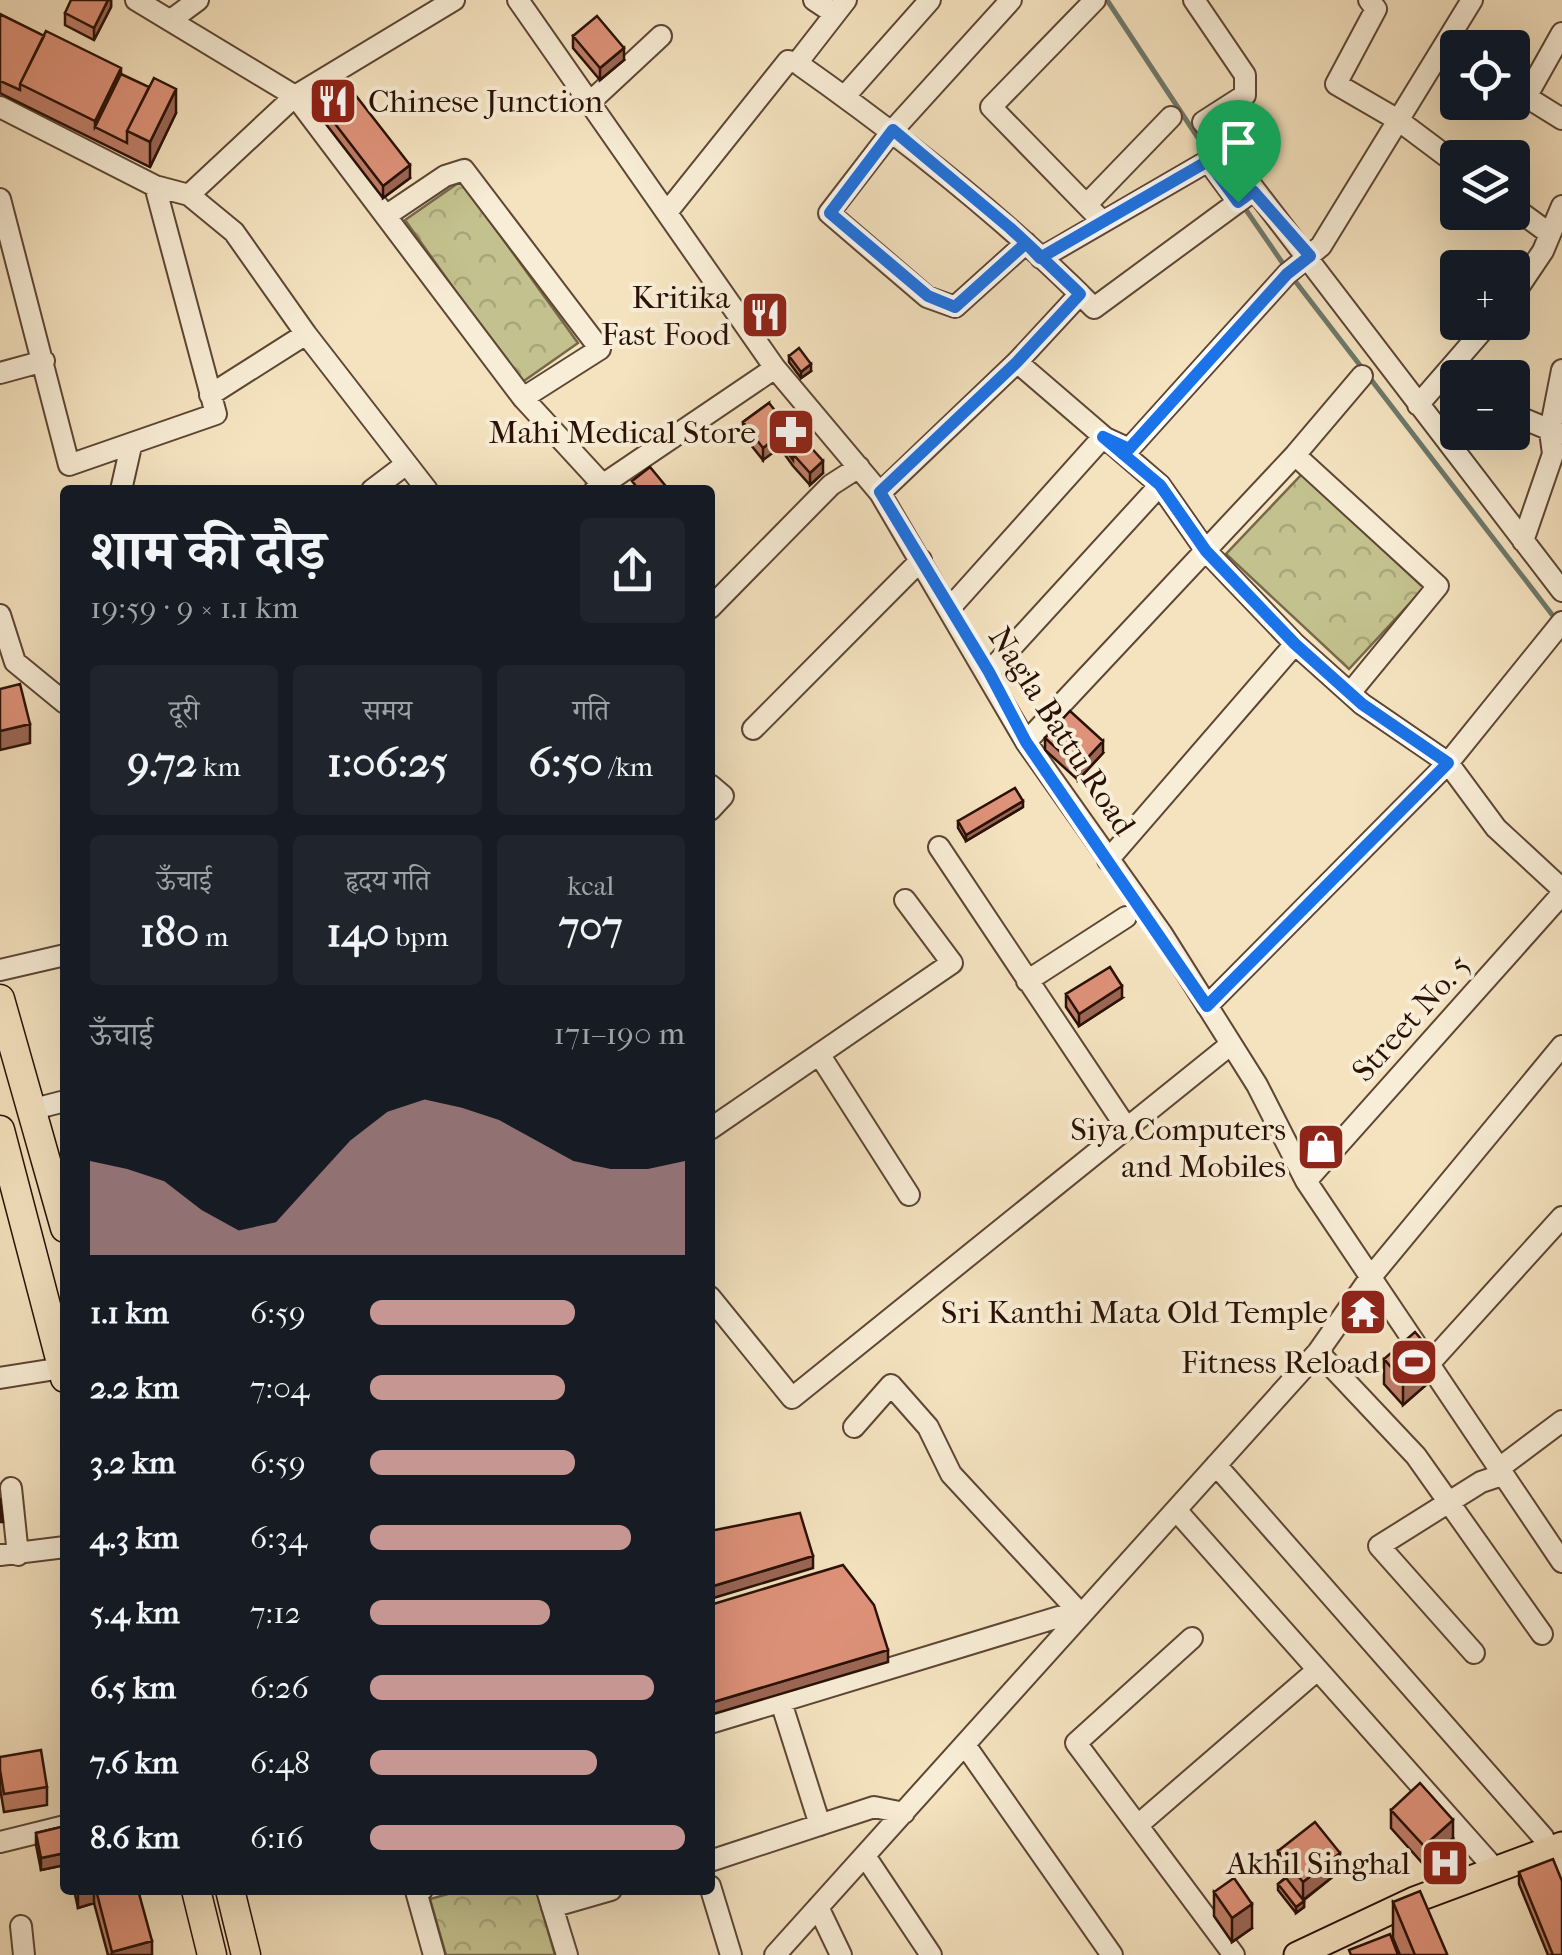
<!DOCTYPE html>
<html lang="hi">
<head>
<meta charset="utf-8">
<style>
  :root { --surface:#171b24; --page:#20242c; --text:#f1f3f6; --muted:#9ea1a6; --accent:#c59692 }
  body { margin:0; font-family:"IM FELL French Canon","Noto Serif Devanagari",serif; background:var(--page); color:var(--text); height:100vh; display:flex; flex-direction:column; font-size:38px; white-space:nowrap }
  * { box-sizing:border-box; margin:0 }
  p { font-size:32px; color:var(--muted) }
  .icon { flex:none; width:55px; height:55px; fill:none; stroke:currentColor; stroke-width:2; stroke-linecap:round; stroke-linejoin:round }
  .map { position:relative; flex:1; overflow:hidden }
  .details { position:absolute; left:60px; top:485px; width:655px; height:1410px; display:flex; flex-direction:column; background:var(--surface); border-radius:10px; box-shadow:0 10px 40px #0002 }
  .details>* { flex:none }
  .controls { position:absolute; left:1440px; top:30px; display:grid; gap:20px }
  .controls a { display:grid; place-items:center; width:90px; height:90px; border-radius:10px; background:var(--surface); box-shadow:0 10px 40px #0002; font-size:50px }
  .pin { position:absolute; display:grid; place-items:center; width:85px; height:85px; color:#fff; margin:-102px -42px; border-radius:50% 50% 50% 0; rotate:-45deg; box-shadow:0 0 10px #0007 }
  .pin .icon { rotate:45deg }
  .round { display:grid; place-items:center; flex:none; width:105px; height:105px; border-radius:10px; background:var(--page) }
  .head { display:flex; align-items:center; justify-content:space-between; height:170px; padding:0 30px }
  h1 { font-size:55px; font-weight:700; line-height:75px }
  .figures { display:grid; grid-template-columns:repeat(3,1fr); gap:15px; height:170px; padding:10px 30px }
  .figures div { display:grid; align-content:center; border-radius:10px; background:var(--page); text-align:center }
  .figures b { font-size:42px; font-weight:700 }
  .figures small { font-size:28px; font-weight:400 }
  .figures p { font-size:28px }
  .chart { height:280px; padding:20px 30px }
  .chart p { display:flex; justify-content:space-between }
  .chart svg { width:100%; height:180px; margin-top:10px; fill:var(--accent); opacity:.7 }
  ul { padding:0 30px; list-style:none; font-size:32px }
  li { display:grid; grid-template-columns:160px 120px 1fr; align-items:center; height:75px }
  li i { height:25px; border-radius:12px; background:var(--accent) }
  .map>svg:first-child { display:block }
</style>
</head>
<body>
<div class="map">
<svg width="1562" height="1955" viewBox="0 0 1562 1955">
  <defs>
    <pattern id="forest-crowns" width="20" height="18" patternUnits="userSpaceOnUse" patternTransform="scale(2.5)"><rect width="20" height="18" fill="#c3c18d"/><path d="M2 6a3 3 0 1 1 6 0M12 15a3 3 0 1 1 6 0" fill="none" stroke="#a8a578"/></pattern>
  </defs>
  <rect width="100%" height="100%" fill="#f5e3c0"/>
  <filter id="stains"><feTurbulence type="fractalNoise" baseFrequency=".002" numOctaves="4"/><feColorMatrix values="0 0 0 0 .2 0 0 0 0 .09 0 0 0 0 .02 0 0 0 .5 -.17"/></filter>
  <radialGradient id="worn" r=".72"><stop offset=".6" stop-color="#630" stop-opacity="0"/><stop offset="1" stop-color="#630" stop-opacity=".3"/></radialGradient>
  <path fill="url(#forest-crowns)" stroke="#76694a" stroke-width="2.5" d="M461,181l117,162 -57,40 -116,-163z
    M1302,474l122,114 -75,81 -123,-115z
    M462,1890h74l19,65h-109l-16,-56z"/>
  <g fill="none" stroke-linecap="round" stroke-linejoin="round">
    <path stroke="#6e796c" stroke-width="5" d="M1107,0l103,156
      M1244,207l42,61
      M1292,277l265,344"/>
    <g stroke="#5d4634" stroke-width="24">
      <path id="minor" d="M136,0l159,96 228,302 80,87
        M518,0l257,368 105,125 146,249 136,192 95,151 49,96 256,381
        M814,0l21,14
        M1011,0l-118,130 -64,83 98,84 28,10 71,-64
        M1095,0l-104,107 111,114
        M1194,0l51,75v20l-42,27 359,469
        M1369,0l7,9 -40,75 62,36 60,45
        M171,20l27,-20
        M797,63c105,74 206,153 297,245l159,-117
        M1512,88l50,31
        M845,96l85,-96
        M1526,97l36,-64
        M589,103l72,-67
        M0,107l155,79 34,9 45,37 72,102 121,156
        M189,195l106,-99 159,-96
        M0,199l69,266 147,-51 -61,-228
        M1088,203l83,-86
        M1512,206l38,28
        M668,211l120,-150 9,2 49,-63
        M387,215l58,-39 19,-6 136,179 -77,49
        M1041,258l167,-97 30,41
        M1512,297l31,-46 19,-45
        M1017,362l143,123 46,66 89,93 67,60 86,59 48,65 66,61
        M0,373l44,-12
        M210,395l96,-61
        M1418,405l72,-83
        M1512,414l48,20
        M1295,455l143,131 -88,107
        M121,490l10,-44
        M372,490l33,-25
        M595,490l180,-122
        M880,493l137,-131 63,-68
        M1523,541l30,-87 -3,-23 12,-61
        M710,608l121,-123 28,-18
        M949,609l154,-172 26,12 158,-175 34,-28 151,-246
        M0,615l15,47 50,41
        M989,672l171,-187
        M753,729l168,-169
        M1026,742l269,-287 67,-79
        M710,785l13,11 -13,14
        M939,847l187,280
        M1108,860l187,-216
        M0,970l65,-15
        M1027,981l99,-64
        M1207,1006l241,-243 114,-141
        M819,1054l90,141
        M34,1109l31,-8
        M710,1129l242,-166 -47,-63
        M1306,1181l256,-287
        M710,1297l82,101 438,-353
        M1318,1352l98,104 126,178
        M1428,1365l134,-148
        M0,1378l62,-10
        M854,1427l37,-42 37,42 23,47 127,137
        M1216,1465l327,372 19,40
        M1498,1469l64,-48
        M11,1488l7,67
        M1176,1510l318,358
        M0,1555l65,-8
        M1192,1638l-116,105 158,212
        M1474,1653l-95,-107 102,-64 21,-7
        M781,1702l39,123
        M710,1723l375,-114
        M965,1745l147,210
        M1138,1825l177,-153
        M0,1842l65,-16
        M865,1856l66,99
        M710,1861l164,-54 30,6
        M710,1886l21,69
        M422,1890l-6,1 18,64
        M547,1890l20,65
        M552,1907l59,-17
        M818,1907l23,48
        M21,1926l3,29
        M775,1955l543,-603 52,-74 192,-232"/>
    </g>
    <g stroke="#2a1106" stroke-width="29">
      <path id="major" d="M1297,1955l117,-55 148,-55"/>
    </g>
    <g stroke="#2a1106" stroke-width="31">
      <path id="highway" d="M0,999l65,229
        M0,1130l65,248
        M196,1890l16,65
        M230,1890l16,65"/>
    </g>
    <use href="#minor" stroke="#f8edd6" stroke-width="20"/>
    <use href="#major" stroke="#f5e3c0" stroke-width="25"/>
    <use href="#highway" stroke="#f5e3c0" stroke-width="28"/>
  </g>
  <path fill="#bf7e68" stroke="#2a1106" stroke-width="2.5" d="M111,0v7l-17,33 -29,-15v-12z
    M0,14l121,60 55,39 -26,54 -150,-74z
    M573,36l51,24 -24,20 -27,-32z
    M319,103l91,75 -27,20 -64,-83z
    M789,356l22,15 -10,7 -12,-16z
    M769,403l-6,57 -20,-25v-13z
    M803,444l20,29 -13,12 -17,-19 -10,-14v-6z
    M1045,738l58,15 -25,27 -33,-30z
    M1023,807l-57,34 -8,-13v-7z
    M1066,994l56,4 -43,28 -13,-19z
    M1384,1359l50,19 -31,27 -19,-21z
    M0,1757l47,30v18l-43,7 -4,-24z
    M1391,1810l62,28 -29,27 -33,-37z
    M65,1826v39l-24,5 -5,-25v-12z
    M1278,1851l62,20 -36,29v7l-8,6 -18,-23v-6l7,-6 -7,-8z
    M1519,1872l43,83h-14l-29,-71z
    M74,1890h64l14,65h-44l-14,-52 -16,5z
    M1214,1892l38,36 -20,14 -18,-26z
    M1393,1902l54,53h-47l-7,-17z"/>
  <path fill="#9b6655" stroke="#2a1106" stroke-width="2.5" d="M108,0h3v7l-17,33v-12z
    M624,48v12l-24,20v-12z
    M121,68v18l-26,41v-6z
    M176,89v24l-26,54v-25z
    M410,165v13l-27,20v-12z
    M811,364v7l-10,7v-6z
    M789,428v13l-26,19v-12z
    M823,461v12l-13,12v-12z
    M30,724v19l-30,7v-19z
    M1103,741v12l-25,27v-12z
    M1023,801v6l-57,34v-6z
    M1122,986v12l-43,28v-12z
    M1434,1354v24l-31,27v-24z
    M813,1556v12l-103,31v-12z
    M888,1650v12l-178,53v-12z
    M1453,1820v18l-29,27v-19z
    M65,1853v12l-24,5v-12z
    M1340,1853v18l-37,29v-18z
    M78,1890h16v13l-16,5z
    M1304,1901v6l-8,6v-6z
    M1252,1904v24l-20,14v-24z
    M152,1941v14h-40v-3z"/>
  <path fill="#de9279" stroke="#2a1106" stroke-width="2.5" d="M71,0h37l-14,28 -29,-15z
    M0,14l44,22 -24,48v6l-20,-9z
    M597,16l27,32 -24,20 -27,-32z
    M46,31l75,37 -26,53 -75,-37z
    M121,74l28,13 -22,44v12l-32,-16z
    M154,78l22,11 -26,53 -23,-11z
    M346,83l64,82 -27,21 -64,-83z
    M799,348l12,16 -10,8 -12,-16z
    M769,403l20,25 -26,20 -20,-26z
    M796,436l7,8 -10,10v6l-10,-14z
    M806,442l17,19 -13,12 -17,-19z
    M650,467l19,23h-30l-7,-9z
    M20,684l10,40 -30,7v-42z
    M1070,711l33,30 -25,27 -33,-30z
    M1015,788l8,13 -57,34 -8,-14z
    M1110,967l12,19 -43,28 -13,-20z
    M1415,1332l19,22 -31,27 -19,-22z
    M0,1498l3,24h-3z
    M800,1513l13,43 -103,31v-56z
    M843,1565l31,40 14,45 -178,53v-98z
    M41,1750l6,37 -43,7 -4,-24v-13z
    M1420,1783l33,37 -29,26 -33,-36z
    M1315,1822l25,31 -37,29 -25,-31z
    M65,1826v27l-24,5 -5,-25z
    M1553,1859l9,22v74h-9l-34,-83z
    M1234,1878l18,26 -20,14 -18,-26z
    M1286,1878l18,23 -8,6 -18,-23z
    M96,1890h42l14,51 -40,11z
    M1420,1891l27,63 -2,1h-30l-22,-53z
    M1390,1934l8,21h-47l-2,-5z"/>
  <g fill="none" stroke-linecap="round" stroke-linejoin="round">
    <g stroke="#fff" stroke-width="20">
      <path id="route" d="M1238,202l-30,-41 -168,97 -14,-15 -71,64 -27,-11 -98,-83 63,-83 117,98c24,22 47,44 70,66l-63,68 -137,130 109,180 37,70 181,264 241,-243 -86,-59 -67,-60 -89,-93 -46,-66 -57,-48 26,12 158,-175 23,-18 -57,-65 -15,11"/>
    </g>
    <use href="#route" stroke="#1a73e8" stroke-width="12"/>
  </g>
  <defs>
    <g id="restaurant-square" transform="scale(2.5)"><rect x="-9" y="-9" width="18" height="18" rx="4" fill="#8f2418" stroke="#f8edd6"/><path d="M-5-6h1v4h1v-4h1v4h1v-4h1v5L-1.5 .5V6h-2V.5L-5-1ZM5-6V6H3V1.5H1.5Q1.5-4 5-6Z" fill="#fff"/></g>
    <g id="pharmacy-square" transform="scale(2.5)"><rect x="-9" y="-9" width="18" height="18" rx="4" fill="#8f2418" stroke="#f8edd6"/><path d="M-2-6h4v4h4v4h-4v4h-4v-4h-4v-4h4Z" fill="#fff"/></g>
    <g id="shop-square" transform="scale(2.5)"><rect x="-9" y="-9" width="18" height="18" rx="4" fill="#8f2418" stroke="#f8edd6"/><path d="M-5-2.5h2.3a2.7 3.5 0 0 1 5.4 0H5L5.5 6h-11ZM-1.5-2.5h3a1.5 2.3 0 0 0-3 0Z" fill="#fff"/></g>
    <g id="temple-square" transform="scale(2.5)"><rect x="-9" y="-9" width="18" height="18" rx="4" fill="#8f2418" stroke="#f8edd6"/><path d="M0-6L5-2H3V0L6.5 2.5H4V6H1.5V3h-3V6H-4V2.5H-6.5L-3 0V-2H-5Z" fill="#fff"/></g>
    <g id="stadium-square" transform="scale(2.5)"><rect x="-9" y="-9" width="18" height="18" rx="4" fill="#8f2418" stroke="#f8edd6"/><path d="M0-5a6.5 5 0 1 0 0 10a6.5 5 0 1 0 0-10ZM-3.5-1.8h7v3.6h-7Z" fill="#fff"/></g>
    <g id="hospital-square" transform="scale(2.5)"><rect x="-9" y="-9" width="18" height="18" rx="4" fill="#8f2418" stroke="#f8edd6"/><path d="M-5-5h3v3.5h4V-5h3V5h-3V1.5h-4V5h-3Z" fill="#fff"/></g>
  </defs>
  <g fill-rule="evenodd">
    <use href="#restaurant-square" x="333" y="101"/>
    <use href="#restaurant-square" x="765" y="315"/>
    <use href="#pharmacy-square" x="791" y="432"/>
    <use href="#shop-square" x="1321" y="1147"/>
    <use href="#temple-square" x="1363" y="1312"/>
    <use href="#stadium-square" x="1414" y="1362"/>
    <use href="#hospital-square" x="1445" y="1863"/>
  </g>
  <g text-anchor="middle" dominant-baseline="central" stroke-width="8" stroke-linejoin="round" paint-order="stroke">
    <g font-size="32" fill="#2a1106" stroke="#f8edd6" text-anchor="end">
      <text x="368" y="101" text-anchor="start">Chinese Junction</text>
      <text x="730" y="297">Kritika<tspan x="730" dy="37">Fast Food</tspan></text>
      <text x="756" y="432">Mahi Medical Store</text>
      <text x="1286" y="1129">Siya Computers<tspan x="1286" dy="37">and Mobiles</tspan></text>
      <text x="1328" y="1312">Sri Kanthi Mata Old Temple</text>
      <text x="1379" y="1362">Fitness Reload</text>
      <text x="1410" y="1863">Akhil Singhal</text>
    </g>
    <g font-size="32" fill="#2a1106" stroke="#f8edd6">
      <text transform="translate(1062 731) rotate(57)">Nagla Battu Road</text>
      <text transform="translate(1411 1018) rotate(-48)">Street No. 5</text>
    </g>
  </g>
  <rect width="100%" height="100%" filter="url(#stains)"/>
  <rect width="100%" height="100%" fill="url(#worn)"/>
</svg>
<div class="controls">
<a><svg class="icon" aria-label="locate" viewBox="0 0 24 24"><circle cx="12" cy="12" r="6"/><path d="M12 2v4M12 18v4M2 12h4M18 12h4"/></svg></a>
<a><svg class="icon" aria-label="layers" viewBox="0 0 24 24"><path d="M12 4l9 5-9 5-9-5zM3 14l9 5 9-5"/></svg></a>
<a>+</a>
<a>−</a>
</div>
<div class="pin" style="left:1238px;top:202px;background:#1e9e55"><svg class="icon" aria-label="arrive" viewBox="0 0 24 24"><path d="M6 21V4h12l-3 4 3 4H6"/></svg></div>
<section class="details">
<div class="head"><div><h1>शाम की दौड़</h1><p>19:59 · 9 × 1.1 km</p></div><a class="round"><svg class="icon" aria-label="share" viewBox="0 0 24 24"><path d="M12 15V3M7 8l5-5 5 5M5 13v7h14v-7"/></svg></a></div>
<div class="figures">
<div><p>दूरी</p><b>9.72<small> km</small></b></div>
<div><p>समय</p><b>1:06:25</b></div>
<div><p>गति</p><b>6:50<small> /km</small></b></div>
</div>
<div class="figures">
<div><p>ऊँचाई</p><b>180<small> m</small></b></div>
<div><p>हृदय गति</p><b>140<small> bpm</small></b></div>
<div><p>kcal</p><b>707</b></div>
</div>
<div class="chart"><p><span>ऊँचाई</span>171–190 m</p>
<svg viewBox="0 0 160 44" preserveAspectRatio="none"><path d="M0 44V21L10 23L20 26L30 33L40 38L50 36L60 26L70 16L80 9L90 6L100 8L110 11L120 16L130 21L140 23L150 23L160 21V44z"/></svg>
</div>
<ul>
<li><b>1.1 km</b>6:59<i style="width:65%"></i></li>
<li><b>2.2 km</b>7:04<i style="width:62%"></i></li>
<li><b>3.2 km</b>6:59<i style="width:65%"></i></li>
<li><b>4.3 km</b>6:34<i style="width:83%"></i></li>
<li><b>5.4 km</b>7:12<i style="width:57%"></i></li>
<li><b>6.5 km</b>6:26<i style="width:90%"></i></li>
<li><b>7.6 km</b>6:48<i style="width:72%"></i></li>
<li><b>8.6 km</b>6:16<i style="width:100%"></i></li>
</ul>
</section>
</div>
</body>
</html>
